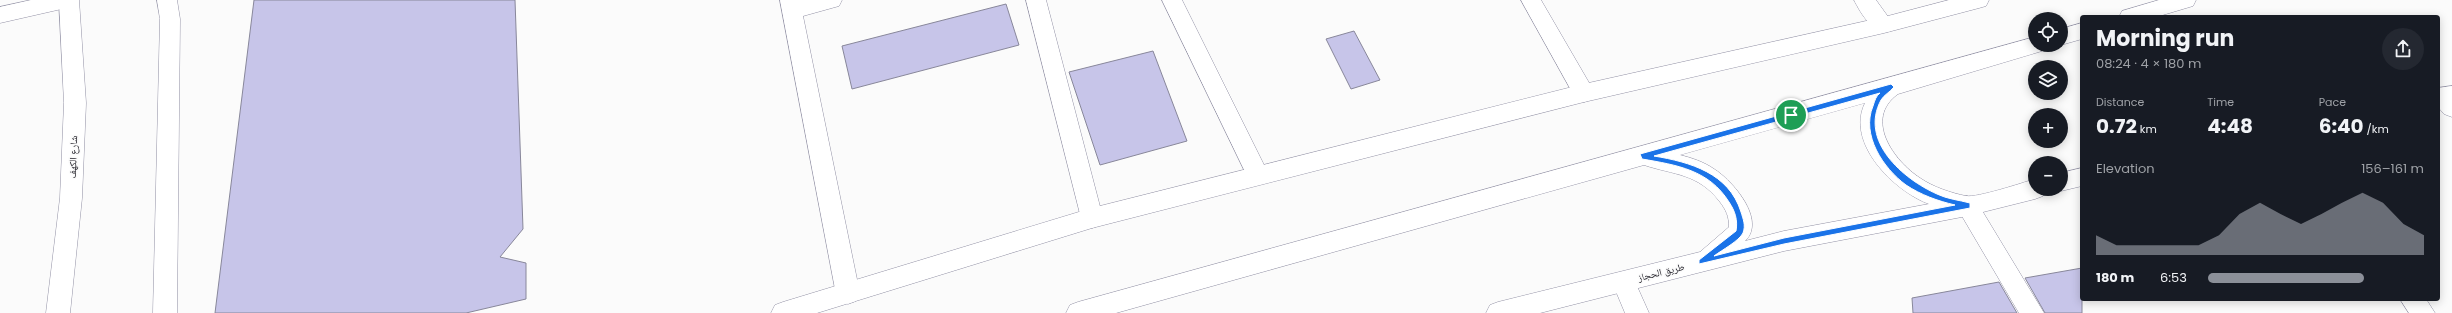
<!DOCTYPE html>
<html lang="en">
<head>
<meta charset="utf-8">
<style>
  :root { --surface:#171b24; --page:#242831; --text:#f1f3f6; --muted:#9ea1a6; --accent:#8c9099 }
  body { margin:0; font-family:Poppins,"Noto Naskh Arabic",sans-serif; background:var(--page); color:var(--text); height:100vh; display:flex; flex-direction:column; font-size:15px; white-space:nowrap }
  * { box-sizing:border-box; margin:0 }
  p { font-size:13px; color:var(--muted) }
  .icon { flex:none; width:22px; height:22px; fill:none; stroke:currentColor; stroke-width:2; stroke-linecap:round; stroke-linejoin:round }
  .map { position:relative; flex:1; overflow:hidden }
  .drawer { position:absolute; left:2080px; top:15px; width:360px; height:286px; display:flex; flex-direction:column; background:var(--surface); border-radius:4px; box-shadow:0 2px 10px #0003 }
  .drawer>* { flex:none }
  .fabs { position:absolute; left:2028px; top:12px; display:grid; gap:8px }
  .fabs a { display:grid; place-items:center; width:40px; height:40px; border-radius:50%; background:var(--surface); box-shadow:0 2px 10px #0003; font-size:20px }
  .pin { position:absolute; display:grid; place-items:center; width:34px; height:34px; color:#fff; margin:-17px; border:2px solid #fff; border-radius:50%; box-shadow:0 1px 4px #0007 }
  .round { display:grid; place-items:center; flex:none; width:42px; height:42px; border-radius:21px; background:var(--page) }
  .head { display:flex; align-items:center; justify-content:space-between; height:68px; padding:0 16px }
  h1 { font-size:22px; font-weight:700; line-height:30px }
  .stats { display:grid; grid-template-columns:repeat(3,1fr); gap:6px; height:68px; padding:4px 16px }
  .stats div { display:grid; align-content:center }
  .stats b { font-size:20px; font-weight:700 }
  .stats small { font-size:11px; font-weight:400 }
  .stats p { font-size:11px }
  .chart { height:112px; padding:8px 16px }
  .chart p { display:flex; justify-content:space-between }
  .chart svg { width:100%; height:72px; margin-top:4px; fill:var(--accent); opacity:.7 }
  ul { padding:0 16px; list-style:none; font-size:13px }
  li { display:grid; grid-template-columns:64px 48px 1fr; align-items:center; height:30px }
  li i { height:10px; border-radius:5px; background:var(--accent) }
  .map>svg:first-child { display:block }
</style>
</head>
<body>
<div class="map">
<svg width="2452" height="313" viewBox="0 0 2452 313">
  <rect width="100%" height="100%" fill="#fbfbfb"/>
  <path fill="#c7c5e9" stroke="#88879a" d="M254,0h261l8,229 -23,28 26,6v36l-60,14h-251z
    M1006,4l13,41 -167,44 -10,-43z
    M1354,31l26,49 -29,9 -25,-50z
    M1153,51l34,90 -87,24 -31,-93z
    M2082,268v45h-37l-20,-35z
    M1999,282l18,31h-104l-1,-15z"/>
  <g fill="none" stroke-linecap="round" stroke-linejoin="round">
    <g stroke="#9291a5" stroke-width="1">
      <path id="minor" d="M31,0h45l-3,6 -7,2 -66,15v-16z
        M780,0h62l-3,6 -36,10 57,278 -4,7 -8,3 -8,-3 -4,-7z
        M1026,0h20l57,218 -3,7 -8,3 -8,-3 -3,-7z
        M1162,0h20l87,175 -3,7 -8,2 -8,-2z
        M1521,0h20l54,93 -3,6 -8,3 -8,-3z
        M1854,0h22l18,25 -3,6c-17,5 -30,-17 -37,-31z
        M2442,88l10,5v24l-8,-3 -6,-7v-17z
        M1967,196l8,3 69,114h-25l-63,-107 3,-7z
        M1624,272l8,3 17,38h-24l-13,-31 4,-7z
        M2400,299h26l9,14h-26z"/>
    </g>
    <g stroke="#9291a5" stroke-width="1">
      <path id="secondary" d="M59,0h20l7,103 -4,95 -12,115h-24l14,-115 4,-95z
        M157,0h20l3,19 -3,294h-24l7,-294z
        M1949,0h40l-3,6 -7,2 -95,25 -300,69 -492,126 -275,85h-46l4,-8 8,-3 309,-94 492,-124 300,-67z"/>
    </g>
    <g stroke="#9291a5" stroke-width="1">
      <path id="primary" d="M2159,0h37l-3,6 -37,11h-37l3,-6z
        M2082,23v16l-21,6h-1l1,-16z
        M2035,37v8h10l-3,6 -144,43c-35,25 -4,67 22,84 13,9 31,15 46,18 11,2 56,-13 69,-17v10h11l-3,7 -8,3 -68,17 -183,35 -244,62h-54l4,-8 8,-3 202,-50 29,-25c0,-11 -3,-17 -9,-25 -22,-29 -46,-27 -76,-37l-528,148h-50l4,-8 8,-3zM1865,103c-20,40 29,88 64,101l-145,27 -39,10c22,-21 -13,-61 -31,-72 -10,-7 -22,-11 -34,-14z
        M2452,86v18l-14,2v-18z
        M2082,168v18l-21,5 -7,-2h7v-16z"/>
    </g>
    <use href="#minor" fill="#fff" fill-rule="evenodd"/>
    <use href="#secondary" fill="#fff" fill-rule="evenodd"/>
    <use href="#primary" fill="#fff" fill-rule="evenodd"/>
  </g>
  <path fill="#1a73e8" stroke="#fff" fill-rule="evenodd" d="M1891,84l3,3c-4,5 -10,8 -13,13 -22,41 22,79 56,94 10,5 22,6 33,9v5l-186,36 -85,20v-4l37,-29c2,-11 -1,-20 -7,-29 -20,-32 -52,-37 -87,-43l-2,-5zM1880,93c-4,3 -5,7 -7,13 -12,29 10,62 33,79 15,10 32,16 49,20l-171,33 -70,18c8,-6 25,-15 29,-23 3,-8 0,-14 -2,-21 -12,-39 -51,-50 -87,-56z"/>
  <g text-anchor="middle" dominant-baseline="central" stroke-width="3" stroke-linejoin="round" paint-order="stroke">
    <g font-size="10" fill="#222129" stroke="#fbfbfb">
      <text transform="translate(73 157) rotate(-88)">شارع الكهف</text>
      <text transform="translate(1661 272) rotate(-14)">طريق الحجاز</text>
    </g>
  </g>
</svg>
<div class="fabs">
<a><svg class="icon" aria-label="locate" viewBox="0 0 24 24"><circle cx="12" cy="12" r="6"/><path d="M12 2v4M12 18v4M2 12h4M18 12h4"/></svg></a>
<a><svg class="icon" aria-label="layers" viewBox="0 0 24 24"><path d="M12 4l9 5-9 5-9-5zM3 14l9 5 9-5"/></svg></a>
<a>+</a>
<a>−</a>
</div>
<div class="pin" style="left:1791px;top:115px;background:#1e9e55"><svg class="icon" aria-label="arrive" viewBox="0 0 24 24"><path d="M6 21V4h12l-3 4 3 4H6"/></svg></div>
<section class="drawer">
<div class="head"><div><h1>Morning run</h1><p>08:24 · 4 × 180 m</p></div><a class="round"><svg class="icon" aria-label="share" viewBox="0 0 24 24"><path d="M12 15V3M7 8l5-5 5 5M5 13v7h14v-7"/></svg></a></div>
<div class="stats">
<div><p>Distance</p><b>0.72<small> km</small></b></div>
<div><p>Time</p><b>4:48</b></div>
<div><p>Pace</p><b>6:40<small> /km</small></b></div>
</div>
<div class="chart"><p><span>Elevation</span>156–161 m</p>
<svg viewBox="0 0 160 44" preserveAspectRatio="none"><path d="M0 44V32L10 38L20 38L30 38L40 38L50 38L60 32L70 19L80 12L90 19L100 25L110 19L120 12L130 6L140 12L150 25L160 32V44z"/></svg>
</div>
<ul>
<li><b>180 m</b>6:53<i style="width:72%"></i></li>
</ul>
</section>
</div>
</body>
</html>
